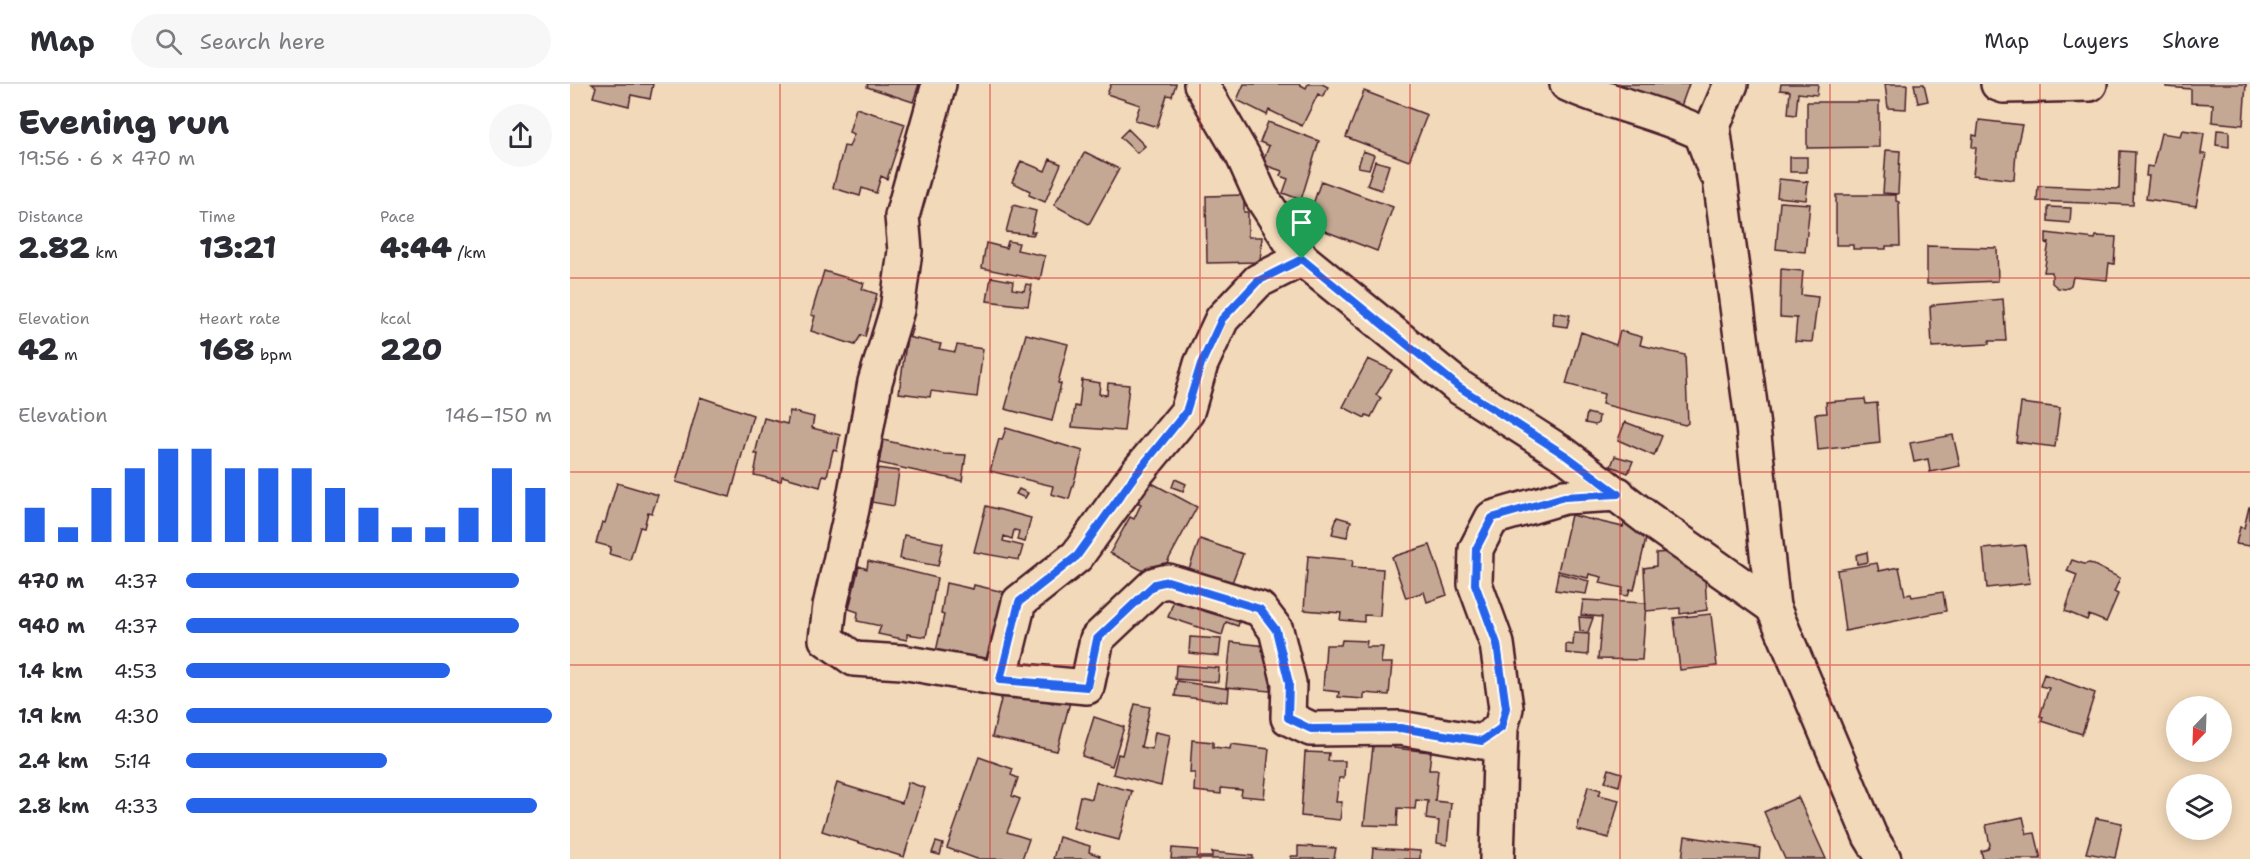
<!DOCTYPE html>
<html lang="en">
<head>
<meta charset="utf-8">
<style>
  :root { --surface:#fff; --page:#f7f7f7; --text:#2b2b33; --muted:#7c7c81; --line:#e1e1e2; --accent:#2563eb }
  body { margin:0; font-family:"Shantell Sans",sans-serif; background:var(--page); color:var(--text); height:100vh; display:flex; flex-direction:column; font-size:22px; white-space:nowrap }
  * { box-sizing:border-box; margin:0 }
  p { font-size:20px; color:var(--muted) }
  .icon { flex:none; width:33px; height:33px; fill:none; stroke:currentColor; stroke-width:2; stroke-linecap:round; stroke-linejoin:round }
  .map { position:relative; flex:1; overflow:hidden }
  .drawer { display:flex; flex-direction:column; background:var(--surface); width:570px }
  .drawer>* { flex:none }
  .needle { width:39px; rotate:203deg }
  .buttons { position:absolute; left:1596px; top:612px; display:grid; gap:12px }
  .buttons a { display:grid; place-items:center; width:66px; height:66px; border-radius:50%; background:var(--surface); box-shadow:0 3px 15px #0003; font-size:30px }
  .pin { position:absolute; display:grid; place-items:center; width:51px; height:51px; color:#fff; margin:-62px -26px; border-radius:50% 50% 50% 0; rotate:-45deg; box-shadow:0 0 6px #0007 }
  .pin .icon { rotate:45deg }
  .round { display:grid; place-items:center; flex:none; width:63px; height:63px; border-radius:32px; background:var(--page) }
  .overview { display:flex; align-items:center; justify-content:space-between; height:102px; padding:0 18px }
  h1 { font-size:33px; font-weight:800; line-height:45px }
  .metrics { display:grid; grid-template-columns:repeat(3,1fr); gap:9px; height:102px; padding:6px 18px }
  .metrics div { display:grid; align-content:center }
  .metrics b { font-size:30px; font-weight:800 }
  .metrics small { font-size:16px; font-weight:400 }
  .metrics p { font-size:16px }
  .chart { height:168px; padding:12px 18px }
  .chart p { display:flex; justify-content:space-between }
  .chart svg { width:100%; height:108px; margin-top:6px; stroke:var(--accent); stroke-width:6 }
  ul { padding:0 18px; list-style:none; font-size:20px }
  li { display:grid; grid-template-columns:96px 72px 1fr; align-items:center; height:45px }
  li i { height:15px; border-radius:8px; background:var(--accent) }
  header { display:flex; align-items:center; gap:36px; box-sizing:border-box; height:84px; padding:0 30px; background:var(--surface); border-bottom:2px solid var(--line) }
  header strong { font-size:28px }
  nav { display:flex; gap:33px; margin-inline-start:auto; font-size:21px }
  .search { width:420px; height:54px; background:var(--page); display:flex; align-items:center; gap:15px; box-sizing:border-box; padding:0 21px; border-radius:33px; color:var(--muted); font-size:22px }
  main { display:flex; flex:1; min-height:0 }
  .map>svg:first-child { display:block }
</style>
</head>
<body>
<header>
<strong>Map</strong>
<div class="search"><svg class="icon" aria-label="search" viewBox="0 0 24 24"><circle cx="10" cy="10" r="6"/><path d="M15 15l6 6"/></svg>Search here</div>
<nav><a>Map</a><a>Layers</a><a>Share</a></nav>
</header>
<main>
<section class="drawer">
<div class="overview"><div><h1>Evening run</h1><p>19:56 · 6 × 470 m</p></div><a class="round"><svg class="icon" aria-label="share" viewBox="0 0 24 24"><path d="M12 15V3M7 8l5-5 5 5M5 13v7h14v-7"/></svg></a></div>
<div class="metrics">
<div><p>Distance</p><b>2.82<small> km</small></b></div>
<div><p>Time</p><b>13:21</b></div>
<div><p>Pace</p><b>4:44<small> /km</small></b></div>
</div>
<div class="metrics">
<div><p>Elevation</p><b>42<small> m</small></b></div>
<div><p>Heart rate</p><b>168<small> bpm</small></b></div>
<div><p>kcal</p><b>220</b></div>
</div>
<div class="chart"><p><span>Elevation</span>146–150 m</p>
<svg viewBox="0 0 160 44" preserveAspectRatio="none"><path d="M5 44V30M15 44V38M25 44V22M35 44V14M45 44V6M55 44V6M65 44V14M75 44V14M85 44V14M95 44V22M105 44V30M115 44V38M125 44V38M135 44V30M145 44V14M155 44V22"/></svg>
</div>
<ul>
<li><b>470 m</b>4:37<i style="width:91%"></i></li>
<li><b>940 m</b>4:37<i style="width:91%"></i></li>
<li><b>1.4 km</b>4:53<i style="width:72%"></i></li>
<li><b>1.9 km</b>4:30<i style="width:100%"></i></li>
<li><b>2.4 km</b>5:14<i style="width:55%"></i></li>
<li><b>2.8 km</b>4:33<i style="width:96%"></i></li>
</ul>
</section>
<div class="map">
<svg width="1680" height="775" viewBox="0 0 1680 775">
  <rect width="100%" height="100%" fill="#f2d9b9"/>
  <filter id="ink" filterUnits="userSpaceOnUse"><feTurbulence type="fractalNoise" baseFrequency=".0167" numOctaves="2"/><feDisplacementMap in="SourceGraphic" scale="12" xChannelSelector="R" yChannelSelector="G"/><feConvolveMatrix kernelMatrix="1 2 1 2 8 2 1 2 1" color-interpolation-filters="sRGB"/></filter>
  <g filter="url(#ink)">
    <path fill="#c5a894" stroke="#4a1f2b" stroke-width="1.5" d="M22,0h61l-3,15 -19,-4 -2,11 -36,-9 3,-10z
      M298,0h51l-6,18 -46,-15z
      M541,0h65l-4,12 -5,-1 -10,32 -22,-7 5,-15 -33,-11z
      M674,0h55l7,4 2,-4h14l6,3 -6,10 -4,-3 -16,32 -33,-16 -2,5 -30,-15z
      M1045,0h74l-9,25z
      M1211,0h37l-1,11 -19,-2 -2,22 -8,-1 2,-23 -10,-1z
      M1315,0h22l-1,25 -18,-1z
      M1344,0h10l4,17 -10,2z
      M1596,0h80l-3,41 -31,-3 1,-18 -22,-1v-14l-25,-2z
      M794,7l63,24 -18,46 -63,-24z
      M1237,18h72v45l-72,1z
      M286,24l49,16 -18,55 -6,-3 -5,17 -14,-5 -2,8 -27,-8 11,-42 5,1 5,-13 -5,-2z
      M1409,36l43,5 -6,26 -2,29 -41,-5 3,-27 -4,-1 1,-12 4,1z
      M698,38l51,19 -18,59 -18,-7 5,-14 -8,-3 2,-5 -20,-7 7,-18 -9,-4z
      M558,45l17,17 -8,7 -17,-16z
      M1612,46l22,3 -3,21h5l-10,52 -50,-7 3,-23h-3l1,-10 6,1 8,-34 19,3z
      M1647,46l12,1v16l-13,-2z
      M1316,66l14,1 -2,43 -15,-1z
      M793,67l11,4 -5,14 -11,-2z
      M1550,67l15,1 -2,53 -96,-4 1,-15 81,3z
      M515,68l34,17 -30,55 -35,-19z
      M1220,73h17v15h-17z
      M480,75l11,5 -16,38 -16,-7 1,-4 -18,-9 9,-21 24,10z
      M805,77l14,4 -8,25 -14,-5z
      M1209,95l29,3 -2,18 -29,-3z
      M751,97l72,26 -16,44 -60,-23 5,-14 -10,-7z
      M674,111v17h4v25h14l-2,25 -53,1 -1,-67z
      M1266,111h60v6l3,1 1,44h-14v3h-33v-4h-17z
      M1210,118l30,2 -5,48 -29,-3z
      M443,121l23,6 -5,21h4l-2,3 -27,-3z
      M1478,123l23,1 -1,15 -22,-2z
      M1476,149l49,6 1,-3 20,1 -2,27 -5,-1 -2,17 -34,-3 -2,8 -6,4 -7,-1 -6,-5v-11h-8l5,-30 -3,1z
      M438,157l11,2 -2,7 28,6 -5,24 -58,-12 4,-25 20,5z
      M1357,162l70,2 1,33 -71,3z
      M1211,185l22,2 -2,24 17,2 -6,45 -17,-1 2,-23 -17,-1z
      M254,187l40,12 -2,6 15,5 -12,43 -4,-2 -6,10 -44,-14 4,-15 -4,-1z
      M421,193l22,4 -1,8 12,2 2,-7 6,1 -4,21 -41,-5z
      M1433,215l3,42h-17v3l-57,3 -2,-40 3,-2z
      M984,228l16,3 -3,12 -14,-2z
      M332,240l11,2 -3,10 -9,-3z
      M1050,247l22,6 -2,8 45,10 3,68 -3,2 -83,-21 2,-10 -38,-10 15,-52 35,13z
      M456,250l42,10 -10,39 3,1 -9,37 -47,-12z
      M337,253l34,7 -2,5 16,3 2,-7 26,4 -6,48 -46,-6 -1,6 -31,-4z
      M798,275l24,11 -16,25 5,3 -10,19 -5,-2 -1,3 -22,-11z
      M512,296l18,3 -1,11 8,1 1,-12 21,2 -5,46 -52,-4 3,-21 4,1z
      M130,313l53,18 -23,82 -54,-15z
      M1295,315l1,5 11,-1 3,40 -62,7 -3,-36 12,-1 -1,-11z
      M1451,319l39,5 -5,39 -39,-5z
      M220,327l24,6 -2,11 28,7 -3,16 -4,-1 -6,26 -4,-1 -3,12 -38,-11 -1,5 -27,-6 4,-21h-3l9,-36 23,6z
      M1017,329l12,3 -1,7 -3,2 -10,-2z
      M1055,338l37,14 -8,20 -36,-16z
      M436,344l77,23 -14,48 -18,-5 2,-8 -63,-15 9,-32 3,1z
      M1383,351l7,31 -30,6 -2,-13 -14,3 -4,-19z
      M313,356l61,14 22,1 -4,26 -83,-18z
      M1045,372l18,5 -5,12 -17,-7z
      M306,384l23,3 -5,35 -23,-4z
      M605,395l11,5 -3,7 -11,-4z
      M578,397l49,26 -39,72 -48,-26 20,-36 4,2 7,-15 -4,-2z
      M47,399l41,12 -6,18 -4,-1 -4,16 -4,-1 -10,33 -21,-6 2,-7 -15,-4 6,-21 3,1z
      M449,405l9,4 -3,5 -9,-4z
      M416,422l45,12 -6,24 -8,-2 2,-9 -5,-1 -2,9 -8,-3 -1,5 20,5 -4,14 -45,-8z
      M1679,423h1v39l-14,-2 4,-17 4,1z
      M1001,431l52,12 2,-7 24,6 -15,64 -4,-1 -2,7 -7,-1 2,-7 -23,-5 2,-6 -13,-3 -1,4 -30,-7z
      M767,433l14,4 -4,16 -15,-3z
      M334,451l39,8 -5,23 -38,-7z
      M630,455l43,15 -17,44 -42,-16z
      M860,461l17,50 -20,7 -3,-10 -18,6 -14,-41z
      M1455,461l5,38 -43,5 -4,-39z
      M1115,467l19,12 3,47 -27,4v-6l-34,3 -2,-43 12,-2v-13z
      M1297,468l1,10 -11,2 -1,-9z
      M738,472l45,4 -1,7 31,2 -3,47 -16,-1v7l-24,-2 1,-7 -37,-3z
      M1502,476l12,4 6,-1 30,15 -6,14 4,2 -12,28 -17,-7 -2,5 -22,-9 12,-36 -10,-4z
      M298,477l69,17 -11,59 -19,-3v6l-29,-6 3,-8 -24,-5 1,-9 -9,-3 10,-43 8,3z
      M1307,479l2,8 20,-4 6,28 6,-1 1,3 31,-5 3,19 -101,20 -8,-61z
      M988,489l31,8 -3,13 -31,-4z
      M376,499l27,6 1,-4 34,8 -7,36 -7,-1 -7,34 -52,-6 9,-41 -3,-1z
      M608,504l63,28 -3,10 -12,-4 -4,13 -54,-18z
      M1013,516l63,3 -4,57 -44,-1 4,-42 -21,-2z
      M1141,530l6,52 -37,4 -6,-52z
      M1009,533l14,1 -5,14 -8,-1z
      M1004,549l15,1 -1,21 -22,-2v-9l7,1z
      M620,553l31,2 -2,17 -30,-3z
      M772,556l25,1 -1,6h17l-2,16h11l-3,32 -25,-2v6l-26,-2 1,-5 -16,-2 3,-45h15z
      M661,558l44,5 -5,44 -44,-4z
      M606,581l43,3 -1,14 -43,-3z
      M1474,590l51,19 -13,41 -41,-13 2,-4 -3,-1 9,-28 -9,-2z
      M607,597l52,8 -1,13 -53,-6z
      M434,603l49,16 2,-5 15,4 -13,49 -65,-14z
      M565,620l15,3 -9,40 11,2 3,-17 15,3 -9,51 -48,-12 5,-20 4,1z
      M524,633l30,10 -12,39 -30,-10z
      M798,650l27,3 -1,11 37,4 -2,18h9l-3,31 16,2 -4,42 -10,-2 2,-22 -13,-2 2,-18 -12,-1 -1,9 -17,-1 -1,18 -33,-1 9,-79 -7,-1z
      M622,656l21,2v5l17,2 1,-5 38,5 -5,49 -23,-2 1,-6 -21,-2v6l-27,-3 1,-18h-5z
      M735,668l24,1 -1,8h17l-1,17h-5l-3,24h6l-2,18 -39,-4z
      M409,673l34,12 -2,6 7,3 -6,18 8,3 -13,33 22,7 -7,20h-45l-30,-11z
      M1039,685l13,4 -3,13 -14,-4z
      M338,698l17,6 -21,69 -82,-26 15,-48 65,20z
      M526,698l36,9 -13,49 -46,-12 7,-32 12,3z
      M1018,702l13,4 -2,5 20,5 -10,38 -32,-8z
      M1228,713l28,62h-41l-21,-47z
      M1453,733l4,17 8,-1 6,26h-58l-2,-8 7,-2 2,-4 -4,-20z
      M1526,734l26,5 -7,35 -29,-5z
      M1115,752l75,12 -1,11h-77z
      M489,753l31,9 -1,6 11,4 -1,3h-46z
      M366,758l7,2 -3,11 -8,-2z
      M728,762l38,2 -2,11h-43v-3h7z
      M602,764l26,2 -1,7h15v-5l41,4v3h-82z
      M803,764l47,3v8h-48z"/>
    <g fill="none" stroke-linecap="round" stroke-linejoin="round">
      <g stroke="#4a1f2b" stroke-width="38">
        <path id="minor" d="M369,0l-37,132 3,35 -8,59 -22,72 -23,127 -22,97 -4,33 28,20 48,3 98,17 19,-77 58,-46 59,-82 51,-62 14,-48 21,-45 36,-38 44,-22
          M631,0l42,72 18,40 41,63 157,128 106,68 82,63 126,89
          M997,0c44,20 91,28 134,49l14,38
          M1428,0l6,2 86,-2
          M430,595l87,8 10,-48 58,-55 13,-3 92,28 16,21 13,53 -1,35 23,11 89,-1 82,14 19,-14 5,-20 -9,-64 -22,-60 1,-35 16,-31 72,-21 54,-3
          M927,775l4,-131"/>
      </g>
      <g stroke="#4a1f2b" stroke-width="38">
        <path id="major" d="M1161,0l-18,42 40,301 20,180 97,229 14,23"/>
      </g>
      <use href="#minor" stroke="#f2d9b9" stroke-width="33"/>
      <use href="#major" stroke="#f2d9b9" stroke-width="33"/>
    </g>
  </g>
  <g fill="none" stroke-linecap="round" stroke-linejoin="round" filter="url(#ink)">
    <g stroke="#fff" stroke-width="12">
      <path id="route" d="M732,175l157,128 106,68 53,39 -54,3 -72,21 -16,31 -1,35 22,60 9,64 -5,20 -19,13 -82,-13 -89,1 -23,-11 1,-35 -13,-53 -16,-21 -92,-28 -13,3 -58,55 -10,48 -87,-7 19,-78 58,-46 59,-82 50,-62 15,-48 21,-45 36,-38z"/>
    </g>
    <use href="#route" stroke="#2563eb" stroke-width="8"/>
  </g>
  <path fill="none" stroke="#d62828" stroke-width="1.5" stroke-opacity="0.55" d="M210,0v775M420,0v775M630,0v775M840,0v775M1050,0v775M1260,0v775M1470,0v775M0,194h1680M0,388h1680M0,581h1680"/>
</svg>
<div class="buttons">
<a><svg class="needle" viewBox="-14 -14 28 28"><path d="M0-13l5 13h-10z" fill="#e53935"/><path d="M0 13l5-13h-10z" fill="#7c7c81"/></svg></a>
<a><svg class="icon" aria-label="layers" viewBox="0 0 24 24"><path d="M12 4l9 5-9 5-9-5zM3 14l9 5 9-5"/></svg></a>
</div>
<div class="pin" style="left:732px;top:175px;background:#1e9e55"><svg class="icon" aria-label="arrive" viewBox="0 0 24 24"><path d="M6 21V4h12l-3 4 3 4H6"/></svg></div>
</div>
</main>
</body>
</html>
